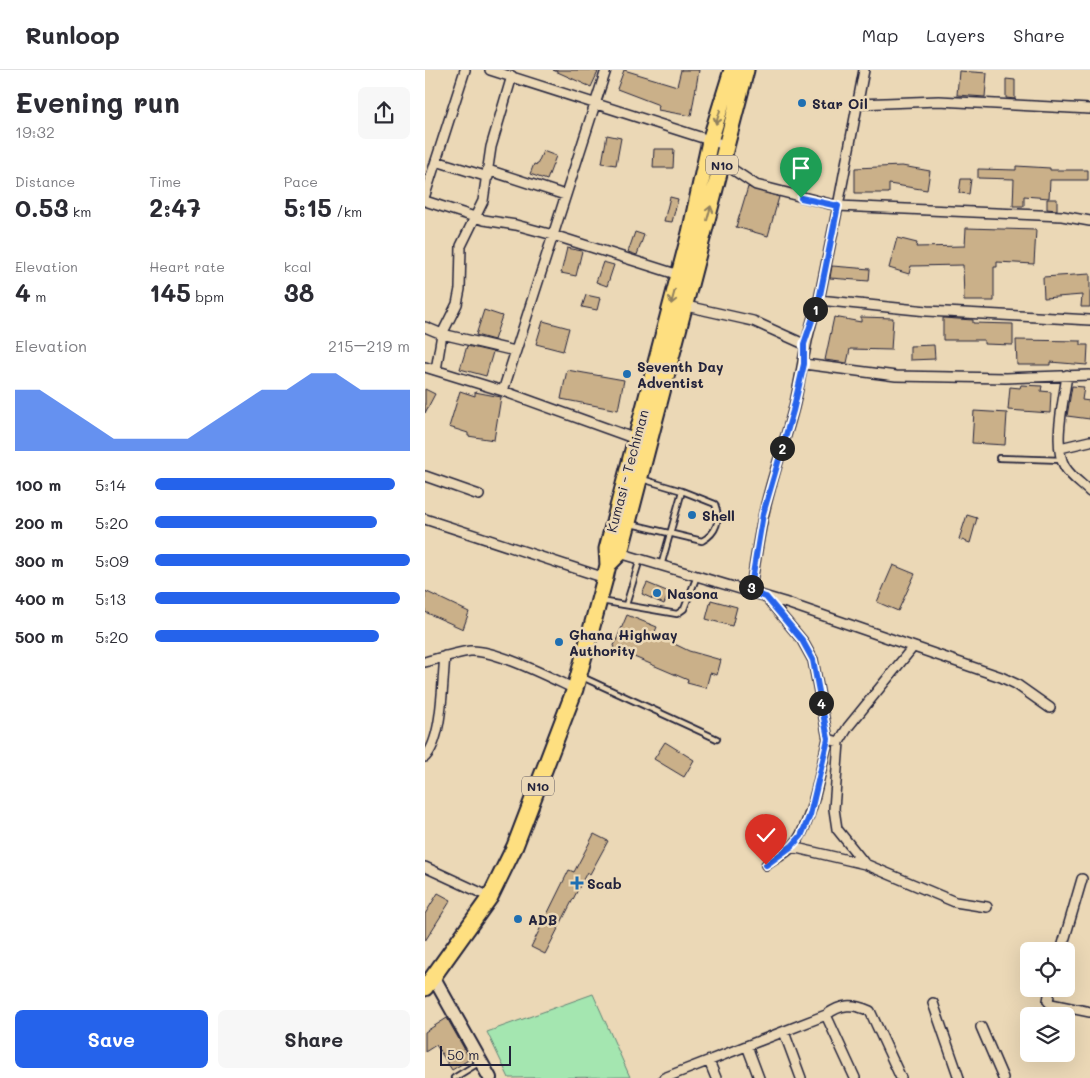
<!DOCTYPE html>
<html lang="en">
<head>
<meta charset="utf-8">
<style>
  :root { --surface:#fff; --page:#f7f7f7; --text:#2b2b33; --muted:#7c7c81; --line:#e1e1e2; --accent:#2563eb }
  body { margin:0; font-family:Mali,sans-serif; background:var(--page); color:var(--text); height:100vh; display:flex; flex-direction:column; font-size:19px; white-space:nowrap }
  * { box-sizing:border-box; margin:0 }
  p { font-size:16px; color:var(--muted) }
  .icon { flex:none; width:28px; height:28px; fill:none; stroke:currentColor; stroke-width:2; stroke-linecap:round; stroke-linejoin:round }
  .map { position:relative; flex:1; overflow:hidden }
  .details { display:flex; flex-direction:column; background:var(--surface); width:425px }
  .details>* { flex:none }
  .tools { position:absolute; left:595px; top:872px; display:grid; gap:10px }
  .tools a { display:grid; place-items:center; width:55px; height:55px; border-radius:8px; background:var(--surface); box-shadow:0 5px 20px #0002; font-size:25px }
  .scale { position:absolute; left:15px; bottom:12px; width:71px; box-sizing:border-box; padding-left:5px; border:2px solid #22223b; border-top:0; font-size:14px; line-height:18px; white-space:nowrap; color:#22223b; -webkit-text-stroke:4px #ebd8b6; paint-order:stroke }
  .pin { position:absolute; display:grid; place-items:center; width:42px; height:42px; color:#fff; margin:-51px -21px; border-radius:50% 50% 50% 0; rotate:-45deg; box-shadow:0 0 5px #0007 }
  .pin .icon { rotate:45deg }
  .km { position:absolute; width:25px; height:25px; margin:-12px; border-radius:50%; background:#222; color:#fff; font-size:14px; line-height:25px; text-align:center }
  .round { display:grid; place-items:center; flex:none; width:52px; height:52px; border-radius:8px; background:var(--page) }
  .headline { display:flex; align-items:center; justify-content:space-between; height:85px; padding:0 15px }
  h1 { font-size:28px; font-weight:800; line-height:38px }
  .stats { display:grid; grid-template-columns:repeat(3,1fr); gap:8px; height:85px; padding:5px 15px }
  .stats div { display:grid; align-content:center }
  .stats b { font-size:25px; font-weight:800 }
  .stats small { font-size:14px; font-weight:400 }
  .stats p { font-size:14px }
  .chart { height:140px; padding:10px 15px }
  .chart p { display:flex; justify-content:space-between }
  .chart svg { width:100%; height:90px; margin-top:5px; fill:var(--accent); opacity:.7 }
  .button { display:flex; gap:10px; margin-top:auto; padding:10px 15px }
  .button a { flex:1; height:58px; border-radius:8px; background:var(--accent); color:#fff; font-size:20px; font-weight:800; line-height:58px; text-align:center }
  .button a+a { background:var(--page); color:var(--text) }
  ul { padding:0 15px; list-style:none; font-size:16px }
  li { display:grid; grid-template-columns:80px 60px 1fr; align-items:center; height:38px }
  li i { height:12px; border-radius:6px; background:var(--accent) }
  header { display:flex; align-items:center; gap:30px; box-sizing:border-box; height:70px; padding:0 25px; background:var(--surface); border-bottom:1px solid var(--line) }
  header strong { font-size:24px }
  nav { display:flex; gap:28px; margin-inline-start:auto; font-size:18px }
  main { display:flex; flex:1; min-height:0 }
  .map>svg:first-child { display:block }
</style>
</head>
<body>
<header>
<strong>Runloop</strong>
<nav><a>Map</a><a>Layers</a><a>Share</a></nav>
</header>
<main>
<section class="details">
<div class="headline"><div><h1>Evening run</h1><p>19:32</p></div><a class="round"><svg class="icon" aria-label="share" viewBox="0 0 24 24"><path d="M12 15V3M7 8l5-5 5 5M5 13v7h14v-7"/></svg></a></div>
<div class="stats">
<div><p>Distance</p><b>0.53<small> km</small></b></div>
<div><p>Time</p><b>2:47</b></div>
<div><p>Pace</p><b>5:15<small> /km</small></b></div>
</div>
<div class="stats">
<div><p>Elevation</p><b>4<small> m</small></b></div>
<div><p>Heart rate</p><b>145<small> bpm</small></b></div>
<div><p>kcal</p><b>38</b></div>
</div>
<div class="chart"><p><span>Elevation</span>215–219 m</p>
<svg viewBox="0 0 160 44" preserveAspectRatio="none"><path d="M0 44V14L10 14L20 22L30 30L40 38L50 38L60 38L70 38L80 30L90 22L100 14L110 14L120 6L130 6L140 14L150 14L160 14V44z"/></svg>
</div>
<ul>
<li><b>100 m</b>5:14<i style="width:94%"></i></li>
<li><b>200 m</b>5:20<i style="width:87%"></i></li>
<li><b>300 m</b>5:09<i style="width:100%"></i></li>
<li><b>400 m</b>5:13<i style="width:96%"></i></li>
<li><b>500 m</b>5:20<i style="width:88%"></i></li>
</ul>
<div class="button"><a>Save</a><a>Share</a></div>
</section>
<div class="map">
<svg width="665" height="1008" viewBox="0 0 665 1008">
  <rect width="100%" height="100%" fill="#ebd8b6"/>
  <filter id="ink" filterUnits="userSpaceOnUse"><feTurbulence type="fractalNoise" baseFrequency=".02" numOctaves="2"/><feDisplacementMap in="SourceGraphic" scale="10" xChannelSelector="R" yChannelSelector="G"/><feConvolveMatrix kernelMatrix="1 2 1 2 8 2 1 2 1" color-interpolation-filters="sRGB"/></filter>
  <g filter="url(#ink)">
    <path fill="#a4e6b0" stroke="#638476" d="M168,924l37,83 -121,1 -22,-46z"/>
    <path fill="#cab089" stroke="#22223b" d="M128,0h39l6,2 -7,15z
      M199,0l53,16 4,-16h18l-8,46 -33,-6 1,-5 -42,-16z
      M534,1l28,2 -2,24 -28,-2z
      M581,9l9,1v19l-9,-1z
      M182,65l14,3 -5,27 -14,-2z
      M229,79h20l-1,19h-20z
      M118,81l13,5 -9,24 -17,-6 4,-10 3,1z
      M477,96l28,5 -3,19 -38,-6v9h-34v-25z
      M591,96l34,2v2h38v10h-38l-1,18 -25,-2v10h-11l1,-27 -36,-1v-9l38,1z
      M536,109h10l-2,15 -10,-1z
      M323,117l31,10 -11,39 -32,-9z
      M245,127l8,2 -6,23 -8,-1z
      M622,129h10v11l-10,-1z
      M541,158l70,2 -2,34 -37,-2v5h-3v34h-30l-1,-36 -52,1 -2,8 -20,-6 8,-30 20,5 -1,4 49,-1z
      M210,162l9,3 -7,20 -9,-3z
      M142,178l15,3 -6,25 -15,-3z
      M178,192l11,3 -7,21 -11,-4z
      M407,196l38,3 -1,12 -39,-3z
      M665,204v33h-9l1,-12 -38,3 -1,-21z
      M161,225l14,3 -3,12 -15,-3z
      M59,240l18,6 -8,24 -18,-5z
      M409,247l27,5v-5l32,1 -2,32 -41,-1 -3,14 -22,-3z
      M518,248l30,2v3l40,1v21l-29,-1v-4h-41z
      M118,251l26,7 -6,23 -27,-7z
      M591,270l65,1v4h7l-1,20 -37,-3v3h-33z
      M509,275l1,14 -25,1v-14z
      M42,276l26,6 -7,24 -26,-7z
      M142,300l57,10 -6,30 -57,-11z
      M596,315l21,1 -1,5 10,1 -1,21 -42,-3 2,-23 10,1z
      M647,316l12,1 -2,13 8,1v18l-23,-3z
      M0,319l10,5 -10,19z
      M35,321l15,5v-4l26,5 -7,43 -26,-4v-3l-19,-6z
      M549,341l33,2 -2,32 -33,-2z
      M542,445l10,3 -7,25 -11,-4z
      M468,495l22,9 -17,37 -21,-9z
      M222,513l22,9 -5,12 -22,-10z
      M0,521l44,21 -6,17 -38,-17z
      M286,530l26,7 -5,19 -26,-7z
      M202,545l30,12 -3,7 35,17 32,9 -4,15 -7,-2 -4,15 -19,-5 1,-3 -75,-32z
      M240,672l29,18 -10,17 -30,-18z
      M169,764l14,7 -18,33 -3,-2 -42,82 -14,-7 38,-77 5,2z
      M13,823l13,7 -26,41v-27z
      M22,948l23,41 -18,11 -16,-25 -11,7v-20z"/>
    <g fill="none" stroke-linecap="round" stroke-linejoin="round">
      <g stroke="#22223b" stroke-width="8">
        <path id="lane" d="M574,388l63,2
          M206,454l71,17c15,-8 19,-22 13,-37l-33,-13 -40,-12
          M236,496l21,-75
          M176,531l76,13 7,-5 13,-33
          M201,535l14,-46
          M155,606l137,63
          M29,1008l26,-16"/>
      </g>
      <g stroke="#22223b" stroke-width="12">
        <path id="street" d="M65,0l238,76
          M433,34l81,-3 151,8
          M11,91l52,16
          M298,93l33,22 82,21 26,-136
          M63,100l77,25
          M0,125l40,-125
          M0,131l59,19 32,5 37,10 126,40
          M394,230l19,-94 224,10 28,5
          M261,236l67,15 51,23
          M0,257l17,7 73,17
          M379,294l92,12 110,2 84,-3
          M0,297l78,24 133,48
          M11,300l6,-36 15,-30 3,-15 1,-43 22,-45 8,-54 21,-71
          M642,305c-3,24 -15,71 -2,92 6,10 17,17 25,25
          M78,321l103,-321
          M635,378l30,-7
          M0,406l54,19
          M0,449l180,59
          M191,482l168,50 217,75 15,7 34,24
          M325,522c5,-26 8,-53 14,-79 8,-36 21,-71 30,-106 9,-37 11,-72 25,-107l108,11 163,9
          M341,527l36,43 11,20 15,79 11,3
          M488,577l-65,80 -9,15 -5,67 3,20 28,35 90,38 32,5
          M0,592c15,-4 30,-9 45,-11 25,-2 81,27 105,38
          M0,687c18,-18 17,-75 20,-101
          M367,777l73,17
          M341,795c9,-6 19,-11 26,-18 20,-20 29,-80 36,-108
          M0,797l65,30
          M636,881l21,-72
          M625,919l-2,12 3,3 39,8
          M508,933l26,75
          M401,945l29,63
          M556,957l22,51
          M359,962l17,46
          M322,976l12,32
          M284,991l7,17
          M239,1008l162,-63c15,-11 26,-12 44,-4l31,67"/>
      </g>
      <g stroke="#22223b" stroke-width="16">
        <path id="secondary" d="M9,908l56,100"/>
      </g>
      <g stroke="#22223b" stroke-width="19">
        <path id="highway" d="M183,495l12,-12 126,-483
          M0,918l65,-91 25,-51 60,-157 30,-111 3,-13 -1,-16 83,-316 20,-92 22,-71"/>
      </g>
      <use href="#lane" stroke="#ebd8b6" stroke-width="4.5"/>
      <use href="#street" stroke="#ebd8b6" stroke-width="9"/>
      <use href="#secondary" stroke="#ebd8b6" stroke-width="12"/>
      <use href="#highway" stroke="#fedf80" stroke-width="15"/>
    </g>
    <defs><path id="oneway-shaft" d="M-6 0H5M1.5-3L5.5 0L1.5 3" fill="none" stroke-width="1.6" stroke-linecap="round" stroke-linejoin="round" transform="scale(1.25)"/></defs>
    <g stroke="#90805e">
      <use href="#oneway-shaft" transform="translate(293 47) rotate(107)"/>
      <use href="#oneway-shaft" transform="translate(284 143) rotate(-75)"/>
      <use href="#oneway-shaft" transform="translate(248 227) rotate(105)"/>
    </g>
  </g>
  <g fill="none" stroke-linecap="round" stroke-linejoin="round" filter="url(#ink)">
    <g stroke="#fff" stroke-width="10">
      <path id="route" d="M341,795l26,-19 9,-10 9,-21 18,-76 -15,-79 -11,-20 -36,-43 -16,-5 13,-78 30,-103 11,-47v-20l15,-44 19,-94 -37,-8"/>
    </g>
    <use href="#route" stroke="#2563eb" stroke-width="6"/>
  </g>
  <g fill="#1f6fb2" stroke="#ebd8b6" stroke-width="2">
    <circle cx="377" cy="33" r="5"/>
    <circle cx="202" cy="304" r="5"/>
    <circle cx="267" cy="445" r="5"/>
    <circle cx="232" cy="523" r="5"/>
    <circle cx="134" cy="572" r="5"/>
    <path d="M149.5 805.5h5v5h5v5h-5v5h-5v-5h-5v-5h5z"/>
    <circle cx="93" cy="849" r="5"/>
  </g>
  <g text-anchor="middle" dominant-baseline="central" stroke-width="5" stroke-linejoin="round" paint-order="stroke">
    <g fill="#ebd8b6" stroke="#5e5960" stroke-width="1">
      <rect x="281" y="85.5" width="32" height="19" rx="4"/>
      <rect x="97" y="706.5" width="32" height="19" rx="4"/>
    </g>
    <g font-size="12" font-weight="bold" fill="#22223b">
      <text x="297" y="95">N10</text>
      <text x="113" y="716">N10</text>
    </g>
    <g font-size="14" font-weight="bold" fill="#22223b" stroke="#ebd8b6" text-anchor="start">
      <text x="387" y="33">Star Oil</text>
      <text x="212" y="296">Seventh Day<tspan x="212" dy="16">Adventist</tspan></text>
      <text x="277" y="445">Shell</text>
      <text x="242" y="523">Nasona</text>
      <text x="144" y="564">Ghana Highway<tspan x="144" dy="16">Authority</tspan></text>
      <text x="162" y="813">Scab</text>
      <text x="103" y="849">ADB</text>
    </g>
    <g font-size="14" fill="#22223b" stroke="#ebd8b6">
      <text transform="translate(202 401) rotate(-75)">Kumasi - Techiman</text>
    </g>
  </g>
</svg>
<div class="tools">
<a><svg class="icon" aria-label="locate" viewBox="0 0 24 24"><circle cx="12" cy="12" r="6"/><path d="M12 2v4M12 18v4M2 12h4M18 12h4"/></svg></a>
<a><svg class="icon" aria-label="layers" viewBox="0 0 24 24"><path d="M12 4l9 5-9 5-9-5zM3 14l9 5 9-5"/></svg></a>
</div>
<div class="scale">50 m</div>
<div class="pin" style="left:376px;top:128px;background:#1e9e55"><svg class="icon" aria-label="arrive" viewBox="0 0 24 24"><path d="M6 21V4h12l-3 4 3 4H6"/></svg></div>
<div class="pin" style="left:341px;top:795px;background:#d93025"><svg class="icon" aria-label="check" viewBox="0 0 24 24"><path d="M5 12l5 5 9-10"/></svg></div>
<b class="km" style="left:390px;top:239px">1</b>
<b class="km" style="left:357px;top:378px">2</b>
<b class="km" style="left:326px;top:517px">3</b>
<b class="km" style="left:396px;top:633px">4</b>
</div>
</main>
</body>
</html>
